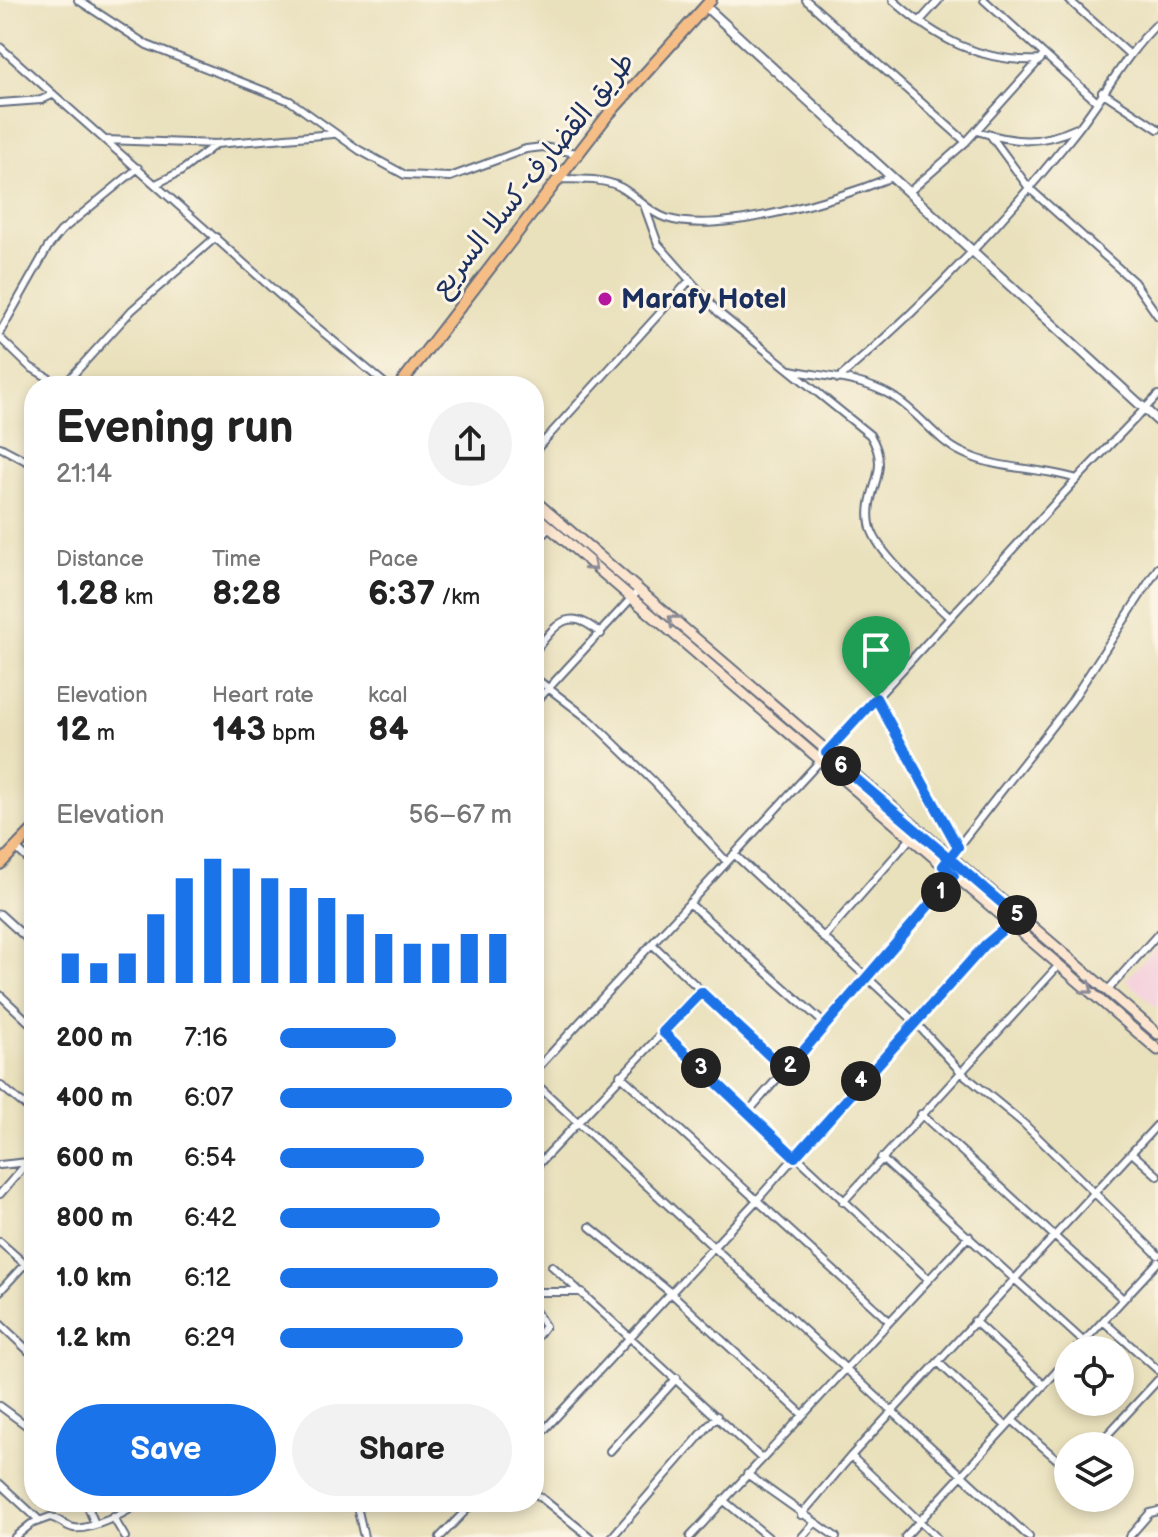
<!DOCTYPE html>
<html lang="en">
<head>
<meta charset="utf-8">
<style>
  :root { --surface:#fff; --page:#f2f2f2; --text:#222; --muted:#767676; --accent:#1a73e8 }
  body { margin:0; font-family:"Balsamiq Sans","Playpen Sans Arabic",sans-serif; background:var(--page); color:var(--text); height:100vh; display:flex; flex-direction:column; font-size:30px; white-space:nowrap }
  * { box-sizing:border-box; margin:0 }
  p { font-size:26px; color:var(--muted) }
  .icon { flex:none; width:44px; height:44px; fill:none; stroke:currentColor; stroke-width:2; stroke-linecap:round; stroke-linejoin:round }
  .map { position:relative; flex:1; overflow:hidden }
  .details { position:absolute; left:24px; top:376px; width:520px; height:1136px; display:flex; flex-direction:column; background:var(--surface); border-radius:32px; box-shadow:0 4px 12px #0003 }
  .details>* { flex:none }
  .controls { position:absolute; left:1054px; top:1336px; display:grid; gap:16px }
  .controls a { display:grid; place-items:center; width:80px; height:80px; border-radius:50%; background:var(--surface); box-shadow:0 4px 12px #0003; font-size:40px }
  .pin { position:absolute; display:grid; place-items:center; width:68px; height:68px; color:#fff; margin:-82px -34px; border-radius:50% 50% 50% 0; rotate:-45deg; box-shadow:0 0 8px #0007 }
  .pin .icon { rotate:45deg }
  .km { position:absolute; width:40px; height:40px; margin:-20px; border-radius:50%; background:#222; color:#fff; font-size:22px; line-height:40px; text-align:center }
  .round { display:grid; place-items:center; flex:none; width:84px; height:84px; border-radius:42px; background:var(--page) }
  .overview { display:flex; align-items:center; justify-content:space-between; height:136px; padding:0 32px }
  h1 { font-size:44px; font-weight:700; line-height:60px }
  .stats { display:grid; grid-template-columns:repeat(3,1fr); gap:12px; height:136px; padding:8px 32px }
  .stats div { display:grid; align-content:center }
  .stats b { font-size:34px; font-weight:700 }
  .stats small { font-size:22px; font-weight:400 }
  .stats p { font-size:22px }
  .chart { height:224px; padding:16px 32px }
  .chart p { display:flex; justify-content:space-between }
  .chart svg { width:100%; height:144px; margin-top:8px; stroke:var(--accent); stroke-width:6 }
  .primary-button { display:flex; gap:16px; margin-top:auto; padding:16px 32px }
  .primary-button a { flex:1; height:92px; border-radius:48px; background:var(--accent); color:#fff; font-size:32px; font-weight:700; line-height:92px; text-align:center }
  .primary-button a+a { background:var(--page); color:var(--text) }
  ul { padding:0 32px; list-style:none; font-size:26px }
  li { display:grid; grid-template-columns:128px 96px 1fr; align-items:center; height:60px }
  li i { height:20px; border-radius:10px; background:var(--accent) }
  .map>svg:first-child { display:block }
</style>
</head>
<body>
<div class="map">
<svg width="1158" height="1537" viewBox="0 0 1158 1537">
  <rect width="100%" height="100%" fill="#fcf5e5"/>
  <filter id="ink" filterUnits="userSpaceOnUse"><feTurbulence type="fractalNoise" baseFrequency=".0125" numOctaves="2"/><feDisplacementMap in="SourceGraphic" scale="16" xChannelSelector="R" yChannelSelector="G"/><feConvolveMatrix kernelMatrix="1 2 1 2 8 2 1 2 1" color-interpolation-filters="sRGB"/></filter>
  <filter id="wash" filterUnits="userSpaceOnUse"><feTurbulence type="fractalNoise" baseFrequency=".006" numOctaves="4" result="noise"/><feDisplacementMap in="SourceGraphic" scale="32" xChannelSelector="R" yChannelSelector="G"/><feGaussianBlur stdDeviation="1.8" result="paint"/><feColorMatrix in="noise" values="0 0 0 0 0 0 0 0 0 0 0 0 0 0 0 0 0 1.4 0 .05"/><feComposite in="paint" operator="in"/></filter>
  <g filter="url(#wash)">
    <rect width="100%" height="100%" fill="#e9e0bc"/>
    <path fill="#f4cfdd" d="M1158,944v65l-32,-29z"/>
  </g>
  <g filter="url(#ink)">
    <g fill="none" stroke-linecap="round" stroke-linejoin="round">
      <g stroke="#636d7f" stroke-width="10">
        <path id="minor" d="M78,0l69,45 143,56 69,49 46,25 45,2 76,-28 17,-2 34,6
          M806,0l160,142
          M893,0c43,39 89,63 147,60
          M984,0l112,101
          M1069,0l59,53
          M919,22l20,-22
          M0,47l301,267 87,72
          M1102,92l56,37
          M0,103l41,-3 11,-5
          M977,131c38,12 63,14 100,-3
          M991,136l38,52 105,94 24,34
          M106,140l110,4 117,-10
          M560,179c19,1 44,-1 60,8 17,9 28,25 46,31 54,18 174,-20 226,-41
          M156,184l24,-12 36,-28
          M909,192l57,-50 78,-87
          M644,205l14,39 60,68 152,123c23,37 -6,53 0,89 4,28 58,72 79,93
          M0,332l48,-85 13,-16 77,-63
          M0,338l30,29 32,19
          M791,370c33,7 71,8 101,26 26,15 43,44 71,57 34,17 77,14 114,26
          M838,379c85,-72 162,-153 232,-240 32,-38 52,-81 88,-116
          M63,386l69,-76 84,-73
          M0,447l34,18
          M534,452l155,-171
          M534,544l15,-16
          M534,652c22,-27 34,-48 67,-18
          M534,677l57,44 63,61 73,80
          M876,698l82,149
          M534,704l104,-113
          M826,753l251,-274 81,-84
          M16,848l18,17
          M734,854l180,167 48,52 61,50 135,132
          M950,857l121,-155 87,-134
          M689,903l137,122
          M0,914l34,31
          M823,938l88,-100
          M652,944l134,127
          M1107,991l51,-57
          M0,995l34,32
          M663,1032l265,247
          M534,1072l286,-311
          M620,1075l269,246
          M534,1082l495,455
          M0,1085l34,28
          M748,1112l206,-236
          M921,1114l202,185
          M1133,1154l25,22
          M881,1158l203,184
          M0,1165l28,-3
          M534,1169l167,-177
          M0,1194l34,-39
          M843,1202l216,-237
          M590,1227l81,66 131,121
          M0,1242l34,30
          M552,1266l209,192
          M0,1291l34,-37
          M534,1292h48
          M534,1309l11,17 -11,15
          M974,1321l70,64
          M1103,1321l55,49
          M0,1324l34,32
          M1076,1350l82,-88
          M938,1362l68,64
          M0,1406l34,25
          M1012,1420l56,49
          M534,1441l223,-241 157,-179 96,-99
          M1097,1446l61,-66
          M610,1451l67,-73
          M851,1456l85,81
          M747,1474l89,63
          M0,1484l39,36
          M534,1492l56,45
          M723,1500l45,37
          M86,1502l9,22
          M356,1502l8,35
          M801,1515l50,-59 307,-332
          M113,1517l12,20
          M15,1537l16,-13 19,-7c10,2 14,9 24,11 14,3 56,-16 65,-26
          M440,1537l34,-35
          M612,1537l105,-121
          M690,1537l279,-301
          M802,1537l13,-15
          M905,1537l163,-178
          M1129,1537l21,-24 8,-2"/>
      </g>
      <g stroke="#636d7f" stroke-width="12">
        <path id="tertiary" d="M705,6l453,415"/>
      </g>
      <g stroke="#636d7f" stroke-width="13">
        <path id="secondary" d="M534,500l624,534
          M534,514l624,536"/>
      </g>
      <g stroke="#636d7f" stroke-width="14">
        <path id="trunk" d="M399,386l208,-270 104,-116
          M0,864l34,-35"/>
      </g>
      <use href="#minor" stroke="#fff" stroke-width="6"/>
      <use href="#tertiary" stroke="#fff" stroke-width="8"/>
      <use href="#secondary" stroke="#fbe5cf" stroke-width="9"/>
      <use href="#trunk" stroke="#f6be87" stroke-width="10"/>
    </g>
    <defs><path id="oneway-chevron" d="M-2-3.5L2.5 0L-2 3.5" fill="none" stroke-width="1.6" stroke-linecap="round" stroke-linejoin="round" transform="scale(2)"/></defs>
    <g stroke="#8b8a96">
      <use href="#oneway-chevron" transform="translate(592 566) rotate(41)"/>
      <use href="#oneway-chevron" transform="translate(673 620) rotate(-140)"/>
      <use href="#oneway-chevron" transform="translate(1088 989) rotate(40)"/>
    </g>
  </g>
  <g fill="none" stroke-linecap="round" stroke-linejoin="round" filter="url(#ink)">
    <g stroke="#fff" stroke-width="16">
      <path id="route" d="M876,698l82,149 -15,19 11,10 -168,195 -85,-79 -38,40 132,125 190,-212 33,-28 -192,-164 50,-55"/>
    </g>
    <use href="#route" stroke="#1a73e8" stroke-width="10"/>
  </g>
  <circle fill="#b5179e" stroke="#fcf5e5" stroke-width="3" cx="605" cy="299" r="8"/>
  <g text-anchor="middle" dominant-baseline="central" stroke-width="6" stroke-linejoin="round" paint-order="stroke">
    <g font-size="28" fill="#1b2f5e" stroke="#fcf5e5">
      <text transform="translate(533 175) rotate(-51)">طريق القضارف-كسلا السريع</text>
    </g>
    <g font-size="28" font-weight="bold" fill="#1b2f5e" stroke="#fcf5e5" text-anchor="start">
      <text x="621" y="299">Marafy Hotel</text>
    </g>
  </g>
</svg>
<div class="controls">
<a><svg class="icon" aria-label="locate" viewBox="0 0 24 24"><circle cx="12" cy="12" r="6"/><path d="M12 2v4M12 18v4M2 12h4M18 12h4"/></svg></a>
<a><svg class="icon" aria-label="layers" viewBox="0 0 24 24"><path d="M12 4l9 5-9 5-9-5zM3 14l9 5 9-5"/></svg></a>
</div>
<div class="pin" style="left:876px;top:698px;background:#1e9e55"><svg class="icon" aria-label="arrive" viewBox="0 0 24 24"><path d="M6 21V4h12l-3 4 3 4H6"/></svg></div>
<b class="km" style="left:941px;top:892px">1</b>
<b class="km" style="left:790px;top:1066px">2</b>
<b class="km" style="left:701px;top:1068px">3</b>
<b class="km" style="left:861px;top:1081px">4</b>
<b class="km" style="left:1017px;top:915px">5</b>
<b class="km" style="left:841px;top:766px">6</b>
<section class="details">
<div class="overview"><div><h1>Evening run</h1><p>21:14</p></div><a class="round"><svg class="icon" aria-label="share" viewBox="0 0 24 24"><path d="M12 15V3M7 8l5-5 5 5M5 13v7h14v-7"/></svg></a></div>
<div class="stats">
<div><p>Distance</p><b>1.28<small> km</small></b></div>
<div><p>Time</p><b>8:28</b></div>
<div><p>Pace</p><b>6:37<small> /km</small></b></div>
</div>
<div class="stats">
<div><p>Elevation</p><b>12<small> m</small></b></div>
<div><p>Heart rate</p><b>143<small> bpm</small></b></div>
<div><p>kcal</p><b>84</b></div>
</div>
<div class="chart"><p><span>Elevation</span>56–67 m</p>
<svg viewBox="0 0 160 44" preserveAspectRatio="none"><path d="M5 44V35M15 44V38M25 44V35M35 44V23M45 44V12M55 44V6M65 44V9M75 44V12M85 44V15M95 44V18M105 44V23M115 44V29M125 44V32M135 44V32M145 44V29M155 44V29"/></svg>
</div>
<ul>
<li><b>200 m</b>7:16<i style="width:50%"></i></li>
<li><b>400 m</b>6:07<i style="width:100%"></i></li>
<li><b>600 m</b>6:54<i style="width:62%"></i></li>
<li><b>800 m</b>6:42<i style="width:69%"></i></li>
<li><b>1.0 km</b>6:12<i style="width:94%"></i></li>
<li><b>1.2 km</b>6:29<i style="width:79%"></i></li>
</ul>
<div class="primary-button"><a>Save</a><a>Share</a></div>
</section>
</div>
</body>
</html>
